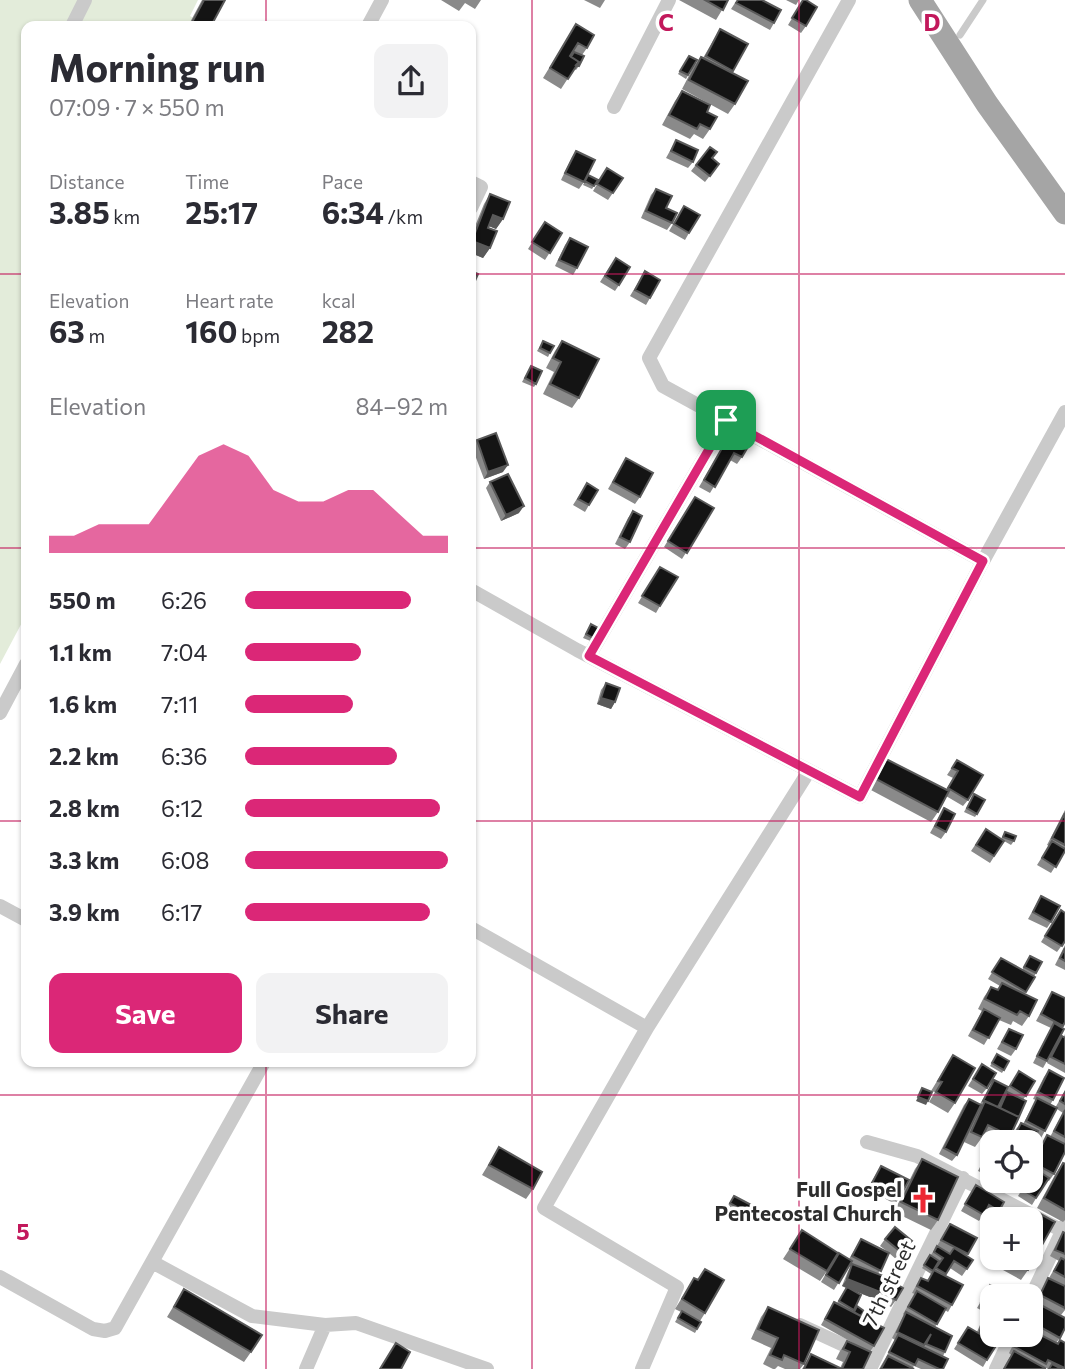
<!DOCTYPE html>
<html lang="en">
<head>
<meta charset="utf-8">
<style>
  :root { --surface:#fff; --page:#f2f2f3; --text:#2b2b33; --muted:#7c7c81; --accent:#db2777 }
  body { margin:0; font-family:Commissioner,sans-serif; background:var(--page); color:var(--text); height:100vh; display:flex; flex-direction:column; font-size:26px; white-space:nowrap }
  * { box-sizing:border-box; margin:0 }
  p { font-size:23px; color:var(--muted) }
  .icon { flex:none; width:38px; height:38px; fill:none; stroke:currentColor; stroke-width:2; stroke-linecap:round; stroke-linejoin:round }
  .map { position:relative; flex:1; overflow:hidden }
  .side { position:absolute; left:21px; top:21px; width:455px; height:1046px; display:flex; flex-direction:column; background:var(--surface); border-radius:14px; box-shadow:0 2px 5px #0004 }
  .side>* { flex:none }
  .tools { position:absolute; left:980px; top:1130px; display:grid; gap:14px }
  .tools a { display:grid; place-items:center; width:63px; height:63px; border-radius:14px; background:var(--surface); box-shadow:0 2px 5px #0004; font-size:35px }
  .pin { position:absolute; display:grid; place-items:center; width:60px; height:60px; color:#fff; margin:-30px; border-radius:14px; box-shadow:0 4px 10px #0006 }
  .round { display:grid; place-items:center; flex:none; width:74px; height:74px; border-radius:14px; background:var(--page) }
  .head { display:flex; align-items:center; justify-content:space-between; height:119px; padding:0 28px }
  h1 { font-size:38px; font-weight:700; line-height:52px }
  .figures { display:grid; grid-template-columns:repeat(3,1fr); gap:10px; height:119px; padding:7px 28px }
  .figures div { display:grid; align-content:center }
  .figures b { font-size:30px; font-weight:700 }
  .figures small { font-size:19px; font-weight:400 }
  .figures p { font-size:19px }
  .chart { height:196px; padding:14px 28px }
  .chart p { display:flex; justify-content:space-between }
  .chart svg { width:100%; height:126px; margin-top:7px; fill:var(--accent); opacity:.7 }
  .action { display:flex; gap:14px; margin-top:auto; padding:14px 28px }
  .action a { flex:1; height:80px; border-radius:14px; background:var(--accent); color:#fff; font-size:28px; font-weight:700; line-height:80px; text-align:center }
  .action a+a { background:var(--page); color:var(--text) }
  ul { padding:0 28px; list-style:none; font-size:23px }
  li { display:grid; grid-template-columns:112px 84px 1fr; align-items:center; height:52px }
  li i { height:18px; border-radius:9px; background:var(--accent) }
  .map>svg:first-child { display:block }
</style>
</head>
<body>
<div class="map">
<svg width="1065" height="1369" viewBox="0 0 1065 1369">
  <rect width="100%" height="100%" fill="#fff"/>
  <path fill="#e3ecda" d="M0,0h198l-8,16 18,10h-182v589l-26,49z"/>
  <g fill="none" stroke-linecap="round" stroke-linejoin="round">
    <path stroke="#cacaca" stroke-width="7" d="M960,35l23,-35"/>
    <path stroke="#cacaca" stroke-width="14" d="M849,0l-200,358 14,28 320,175
      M72,26l13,-26
      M368,26l14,-26
      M614,107l55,-107
      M471,182l10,5 -10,21
      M471,590l106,60 283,147 123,-236 82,-149
      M589,656l137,-236
      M0,713l26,-49
      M0,906l26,14
      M471,928l176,100 162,-257
      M867,1142l50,14 148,76
      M152,1262l100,54 73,9 31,-2 131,46
      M0,1277l93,52 12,2 10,-3 149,-266
      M1031,1297l34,-72
      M800,1325l61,28
      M306,1369l19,-44
      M642,1369l35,-82 -133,-79 103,-180
      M870,1369l93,-191
      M996,1369l16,-34"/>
    <path stroke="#a5a5a5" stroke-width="23" d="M920,0l67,104 78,109"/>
  </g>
  <path fill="#8a8a8a" d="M202,0h23l-14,26h-23z
    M441,0h40l-6,9 -10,-6 -6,8z
    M584,0h21l-5,8z
    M679,0h49l-12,20z
    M737,0h25l12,23 -4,7 -39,-21z
    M786,0h13l-3,5z
    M803,0l3,26 -5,7 -13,-8z
    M576,24l11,24 -5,7 -3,11 -3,4 -2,-1 -13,20 -18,-11z
    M720,29l28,15 -16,29 3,31 -7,10 -46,-25 12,-23 7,-9 2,1z
    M689,56l8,4 -11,19 -8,-5z
    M682,91l25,21 3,17 -7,10 -9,-5 -4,5 -28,-14 13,-24z
    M676,140l17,22 -5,6 -22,-10z
    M710,147l2,11 7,6 -14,18 -14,-11z
    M576,151l8,31 -5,7 -18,-9 11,-23z
    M607,168l16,10 -15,22 -15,-9z
    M588,175l6,11 -2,3 -9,-4z
    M656,189l10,19 6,15 -5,7 -26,-12 10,-23z
    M490,194l13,25 -7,10 -7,-3 1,22 -7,10 -12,-5v-17l13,-32z
    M684,206l5,27 -4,7 -16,-9z
    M545,222l17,11 -17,27 -17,-11z
    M25,225h1v11l-5,-4z
    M570,238l7,30 -4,7 -18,-9 10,-21z
    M611,265l8,20 -4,6 -15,-9z
    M645,271l5,27 -4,7 -16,-9z
    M543,341l7,12 -2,4 -11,-6z
    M562,341l17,57 -7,10 -29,-14 11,-22 -8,-4 9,-17z
    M531,366l5,18 -2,3 -12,-5z
    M730,434l12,23 -5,7 -7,-4 -20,33 -11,-6z
    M477,440l26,32 -19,7 -12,-32z
    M626,458l14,39 -5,7 -27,-15z
    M490,482l29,31 -18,8 -15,-33z
    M587,483l2,22 -4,7 -12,-7z
    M691,503l23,5 -32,51 -18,-12z
    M633,511l-3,31 -5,7 -10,-5 13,-26z
    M660,567v39l-4,7 -18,-10z
    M591,624l4,15 -2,3 -10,-4z
    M606,683l9,19 -4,7 -14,-5 4,-14z
    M886,759l60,31 7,-12 -6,-3 10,-15 11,40 -5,6 -17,-10 -8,16 -7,10 -62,-33 10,-20z
    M974,794l3,20 -2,3 -11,-5z
    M944,808l2,24 -5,7 -11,-6z
    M1065,810v41l-14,22 -14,-8 12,-19 -2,-1z
    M986,829l15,10 4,-7 9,9 -3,4 -7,-4 -14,22 -19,-12z
    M1041,896l10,26 -4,6 -19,-9z
    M1061,910l4,31 -8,11 -16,-10z
    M1065,945v25l-10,-5z
    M1001,958l21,12 6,-10 8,13 -11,21 4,22 -7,10 -9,-5 -2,4 -12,-5 -15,25 -16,-9 14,-25 -4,-2 6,-12 7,-10 6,3 3,-4 -12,-7z
    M1052,992l13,30 -18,39 -4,7 -10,-5 18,-35 -15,-7z
    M1009,1029l7,20 -5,7 -14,-7z
    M1065,1034v39l-18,-10 10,-20 5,-7 2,1z
    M997,1054l12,7 -7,12 -12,-7z
    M953,1055l2,48 -7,10 -19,-11 6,-10 -4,-1z
    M982,1064l5,24 -5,6 -14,-8z
    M1049,1070l4,30 -3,5 5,3 10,-17v61l-11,22 -5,7 -2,-1 -15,25 -14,-9 15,-24 -2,-1v-5l12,-24 4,-7 3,2 13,-24 -6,-4 -16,29 -5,-3 -5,8h-22l7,-14 5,-6 2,1 13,-24 -3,-1 11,-22z
    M1019,1071l16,10 -12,19 -16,43h-15v28l-3,5 -11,-5 15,-30 -10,-5 -8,11 -11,-5 15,-34 -22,47 -5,6 -13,-7 25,-49 5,-6 11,5 14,-24 4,28 8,-14 -1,-1z
    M499,1147l34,42 -7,10 -44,-24z
    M922,1159l16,61 -7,10 -37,-18 21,-43z
    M1065,1162v58l-2,2 -26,-14 19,-35 7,-10h1z
    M881,1166l19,31 -5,7 -28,-15z
    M976,1185l23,26 -4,6 -10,-5 -6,9 -18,-10z
    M734,1196l19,20 -5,6 -23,-12z
    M1025,1210l8,5 2,-4 20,11 -27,48 -7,10 -18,-10 7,-12h21v-38h-13z
    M950,1224l27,14 -10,18 6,4 -11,16 -12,-8 -5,8 7,29 -4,7 -3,-2 -10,17 10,25 -2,4v13h-22l-7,-3 -2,2 2,1h-35l6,-10 10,-19 -3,-2 12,-23 -1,-1 12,-20 -3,-1 5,-9 4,-6 6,3 11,-17 -7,10 -9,-6 15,-22z
    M802,1230l25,41 -7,10 -37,-22z
    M1063,1232l2,1v53l-16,-8 10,-17 -9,-5 9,-17z
    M861,1239l27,13 -8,-6 5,-7 27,2 -15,19 -8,-7 -11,21 -3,25 -23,-9 9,5 -9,16 9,5 13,30 -4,6 -7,17h-61l9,-15 29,14 3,-6 -7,-3 4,-8 7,-10 8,3 -34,-19 9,-16 4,-7 3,1 9,-15 -4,-2 6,-15 4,-6 -2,-1 -16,26 -13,-8 13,-22 15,-1z
    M705,1269v44l-5,8 1,1 -6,11 -20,-11 6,-10 -6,-3 19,-31 4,2z
    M1048,1278l17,8v24l-4,5 -26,-13z
    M890,1280l6,20 -5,7 -13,-8z
    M990,1285l2,12v19l-15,-8z
    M184,1289l67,63 -7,10 -77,-45z
    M1035,1302l25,36 -4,5h9v26h-17l-4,-2 1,2h-42l8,-14 -2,-2 9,-18h13v-27z
    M768,1307l36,57 -4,5h-15l-7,-3 -3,3h-2l-10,-5 8,-16 -20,-9 10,-22z
    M984,1319l8,22 -5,19 -4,7 -29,-18 14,-22 9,5 3,-7z"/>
  <path fill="#5a5a5a" d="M493,215l10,4 -7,10 -10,-4z
    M472,241l18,7 -7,10 -12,-5v-10z
    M508,465l-5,7 -19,7 4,-7z
    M524,506l-5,7 -18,8 5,-6z
    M601,698l14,4 -4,7 -14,-5z
    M918,1097l10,4 -2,4 -10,-4z
    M847,1279l33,13 -5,7 -33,-13z
    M980,1331l15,6 -5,7 -15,-6z"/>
  <path fill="#141414" stroke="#5a5a5a" stroke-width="2" d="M204,0h21l-14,26h-21z
    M705,0h23l-5,10z
    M738,0h24l19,10 -7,13 -38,-20z
    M803,0h3l11,7 -11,19 -14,-8z
    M576,24l18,11 -7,13 -9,-5 -8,13 9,6 -11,17 -18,-11z
    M720,29l28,15 -15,27 -27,-15z
    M574,52l10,4 -5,10 -3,-1 3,-3 -8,-5z
    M689,56l8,4 -9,15 -8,-4z
    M701,57l47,24 -13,23 -46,-24z
    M682,91l28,14 -3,7 10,5 -7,12 -10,-5 -3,5 -28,-14z
    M676,140l22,10 -5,12 -22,-11z
    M710,147l7,5 -5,6 7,6 -9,12 -14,-11z
    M576,151l19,9 -11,22 -19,-9z
    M607,168l16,10 -10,15 -16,-9z
    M588,175l10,5 -4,6 -9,-5z
    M656,189l16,7 -6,12 11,5 -5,10 -26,-12z
    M490,194l20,8 -7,17 -10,-4 -5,13 9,3 -7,17 -18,-7z
    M684,206l16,9 -11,18 -15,-9z
    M545,222l17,11 -12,20 -18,-11z
    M570,238l18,9 -11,21 -18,-8z
    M616,258l14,9 -11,18 -14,-9z
    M471,271l7,3 -7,16z
    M645,271l15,9 -10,18 -15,-8z
    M543,341l11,5 -4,7 -10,-5z
    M562,341l37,18 -20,39 -29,-14 11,-22 -8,-4z
    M531,366l11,5 -6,13 -11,-6z
    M496,433l12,32 -20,7 -11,-32z
    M730,434l19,11 -7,12 -8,-4 -19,34 -11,-7z
    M626,458l27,15 -13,24 -27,-15z
    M508,474l16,32 -18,9 -16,-33z
    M587,483l11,7 -9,15 -11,-6z
    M695,497l19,11 -27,45 -19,-12z
    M633,511l9,5 -12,26 -10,-5z
    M660,567l18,10 -18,29 -18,-10z
    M591,624l9,5 -5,10 -9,-5z
    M606,683l14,5 -5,14 -14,-4z
    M886,759l63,32 -11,21 -62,-33z
    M957,760l26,15 -15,25 -20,-12 10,-17 -6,-3z
    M974,794l11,6 -8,14 -10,-6z
    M944,808l11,6 -9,18 -11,-6z
    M1065,813v32l-13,-7z
    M986,829l18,12 -10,15 -18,-11z
    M1005,832l11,4 -2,5 -11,-4z
    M1052,841l13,8v2l-9,16 -14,-9z
    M1041,896l19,10 -9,16 -18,-10z
    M1061,910l4,3v28l-3,5 -17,-10z
    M1065,948v13l-5,-3z
    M1030,956l12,6 -6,11 -12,-6z
    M1001,958l34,19 -9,15 -34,-20z
    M1002,983l35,17 -8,16 -9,-5 -3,4 -32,-16 6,-12 7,3z
    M1052,992l13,6v24l-2,4 -22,-12z
    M984,1009l16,9 -11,20 -16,-8z
    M1054,1023l10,6 -17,32 -10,-5z
    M1009,1029l14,6 -7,14 -14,-7z
    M1062,1036l3,2v26l-14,-7z
    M997,1054l12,7 -5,9 -12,-7z
    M953,1055l22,13 -20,35 -19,-11 6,-10 -4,-1z
    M982,1064l14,9 -9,15 -14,-9z
    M1049,1070l15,8 -11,22 -15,-8z
    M1019,1071l16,10 -9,15 -16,-10z
    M994,1080l14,7 -10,20 -15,-6z
    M922,1088l10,4 -4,9 -10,-4z
    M1007,1092l19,9 -7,16 -19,-9z
    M1065,1092v12l-5,-3z
    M1037,1098l20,10 -12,23 -19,-10z
    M969,1099l12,6 -24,50 -13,-7z
    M985,1101l34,16 -12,26h-13l6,-12 -12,-6 -6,12 -11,-5z
    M1065,1110v27l-11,-6z
    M1021,1123l17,8 -7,15v-3h-15l-4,-2z
    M1047,1135l18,9v8l-11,22 -21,-11z
    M499,1147l43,25 -9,17 -44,-24z
    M992,1147v17l-7,-3z
    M922,1159l36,18 -20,43 -37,-18z
    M1063,1163l2,1v46l-21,-12z
    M881,1166l28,14 -9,17 -28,-14z
    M1035,1169l14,9 -13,20 -13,-8 5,-9h3v-4z
    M976,1185l28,17 -5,9 -10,-6 -5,10 -19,-11z
    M734,1196l23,12 -4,8 -23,-13z
    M1025,1210l8,5 2,-4 20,11 -27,48 -18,-9 2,-3h19v-38h-12z
    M950,1224l27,14 -9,16 -27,-14z
    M895,1227l17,14 -10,12 -17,-14z
    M802,1230l36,23 -11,18 -37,-22z
    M1063,1232l2,1v21l-10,-4z
    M861,1239l28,14 -8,18 -29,-15z
    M937,1246l13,8 4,-6 19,12 -6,9 -13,-8 -8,13 -10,-6 7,-10 -9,-6z
    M839,1253l13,8 -13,22 -13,-8z
    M930,1255l9,6 -6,10 -9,-6z
    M1061,1258l4,2v17l-11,-6z
    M852,1264l34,13 -6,15 -33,-13z
    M705,1269l19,11 -19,33 -23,-14 12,-21 4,2z
    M934,1270l29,15 -11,20 -35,-19 4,-8 7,3z
    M1048,1278l17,8v22l-25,-13z
    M890,1280l13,8 -7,12 -13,-7z
    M990,1285l23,12h-21v10l-11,-5z
    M847,1287l14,8 -7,15 -15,-9z
    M184,1289l78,46 -11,17 -77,-45z
    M917,1291l29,17 -9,16 -29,-17z
    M834,1302l50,26 -10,18 -49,-27z
    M1035,1302l30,16v10l-5,10 -29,-16v-13z
    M857,1306l7,5 -3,5 -7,-4z
    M768,1307l51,23 -15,34 -20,-9 -2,5 -12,-5 8,-17 -20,-9z
    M682,1311l19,11 -4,7 -19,-11z
    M906,1312l46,24 -7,16 -19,-8 5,-10 -7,11 -27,-13z
    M984,1319l8,2v14h3v2l-15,-6z
    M968,1327l29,17 -10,16 -29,-17z
    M1031,1330l27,14 2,-4 5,3v25l-17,-8 -2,4 -33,-18 6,-11h12z
    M898,1335l50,24 -5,10h-4l-21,-10 -3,6 -26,-13z
    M847,1341l24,11 -8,17h-59l7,-15 31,15 8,-17 -7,-3z
    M396,1343l14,9 -9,17h-21z
    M1014,1351l31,17v1h-41z
    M888,1356l26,13h-33z
    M1052,1364l10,5h-13z"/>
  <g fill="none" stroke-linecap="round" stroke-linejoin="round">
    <g stroke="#fff" stroke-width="14">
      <path id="route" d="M726,420l257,141 -123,236 -271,-141z"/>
    </g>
    <use href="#route" stroke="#db2777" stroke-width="9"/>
  </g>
  <path fill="none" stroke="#c2185b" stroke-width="2" stroke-opacity="0.55" d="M266,0v26M532,0v1369M799,0v1369M0,274h26M471,274h594M0,548h26M471,548h594M0,821h26M471,821h594M266,1062v307M0,1095h1065"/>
  <defs>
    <g id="church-bare" transform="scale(2.1)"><path d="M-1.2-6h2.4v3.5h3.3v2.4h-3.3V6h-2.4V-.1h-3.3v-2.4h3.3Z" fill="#ec2833" stroke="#fff" stroke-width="2.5" paint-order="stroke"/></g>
  </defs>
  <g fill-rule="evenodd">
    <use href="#church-bare" x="923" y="1200"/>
  </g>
  <g text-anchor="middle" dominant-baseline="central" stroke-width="7" stroke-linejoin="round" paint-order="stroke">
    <g font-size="21" font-weight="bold" fill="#2d2d2d" stroke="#fff" text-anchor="end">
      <text x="902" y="1188">Full Gospel<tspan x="902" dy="24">Pentecostal Church</tspan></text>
    </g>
    <g font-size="21" fill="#2d2d2d" stroke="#fff">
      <text transform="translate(888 1283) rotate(-64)">7th street</text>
    </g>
  </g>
  <g font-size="23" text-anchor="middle" font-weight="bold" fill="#c2185b" stroke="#fff" stroke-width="7" stroke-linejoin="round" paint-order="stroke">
    <text x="666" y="31">C</text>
    <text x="932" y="31">D</text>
    <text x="23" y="1240">5</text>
  </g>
</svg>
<div class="tools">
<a><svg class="icon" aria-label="locate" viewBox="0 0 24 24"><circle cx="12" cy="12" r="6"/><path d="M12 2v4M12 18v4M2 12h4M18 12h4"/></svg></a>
<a>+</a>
<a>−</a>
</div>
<div class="pin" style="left:726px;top:420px;background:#1e9e55"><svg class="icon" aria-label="arrive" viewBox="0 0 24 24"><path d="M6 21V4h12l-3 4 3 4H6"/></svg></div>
<section class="side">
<div class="head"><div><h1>Morning run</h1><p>07:09 · 7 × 550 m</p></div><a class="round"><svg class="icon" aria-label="share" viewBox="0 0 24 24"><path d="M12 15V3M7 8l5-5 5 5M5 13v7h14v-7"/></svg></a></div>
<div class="figures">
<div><p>Distance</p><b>3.85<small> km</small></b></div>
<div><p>Time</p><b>25:17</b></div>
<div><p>Pace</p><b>6:34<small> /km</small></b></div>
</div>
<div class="figures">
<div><p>Elevation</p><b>63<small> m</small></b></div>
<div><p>Heart rate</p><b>160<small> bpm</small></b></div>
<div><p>kcal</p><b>282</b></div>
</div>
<div class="chart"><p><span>Elevation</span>84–92 m</p>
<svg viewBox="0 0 160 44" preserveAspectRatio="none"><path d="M0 44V38L10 38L20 34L30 34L40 34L50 22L60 10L70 6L80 10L90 22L100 26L110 26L120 22L130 22L140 30L150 38L160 38V44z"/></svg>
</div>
<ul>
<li><b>550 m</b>6:26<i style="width:82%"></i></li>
<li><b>1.1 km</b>7:04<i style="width:57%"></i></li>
<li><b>1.6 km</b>7:11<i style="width:53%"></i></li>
<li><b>2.2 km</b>6:36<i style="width:75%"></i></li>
<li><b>2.8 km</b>6:12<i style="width:96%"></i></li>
<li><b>3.3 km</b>6:08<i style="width:100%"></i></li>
<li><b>3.9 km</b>6:17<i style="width:91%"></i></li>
</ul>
<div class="action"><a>Save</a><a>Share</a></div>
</section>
</div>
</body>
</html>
